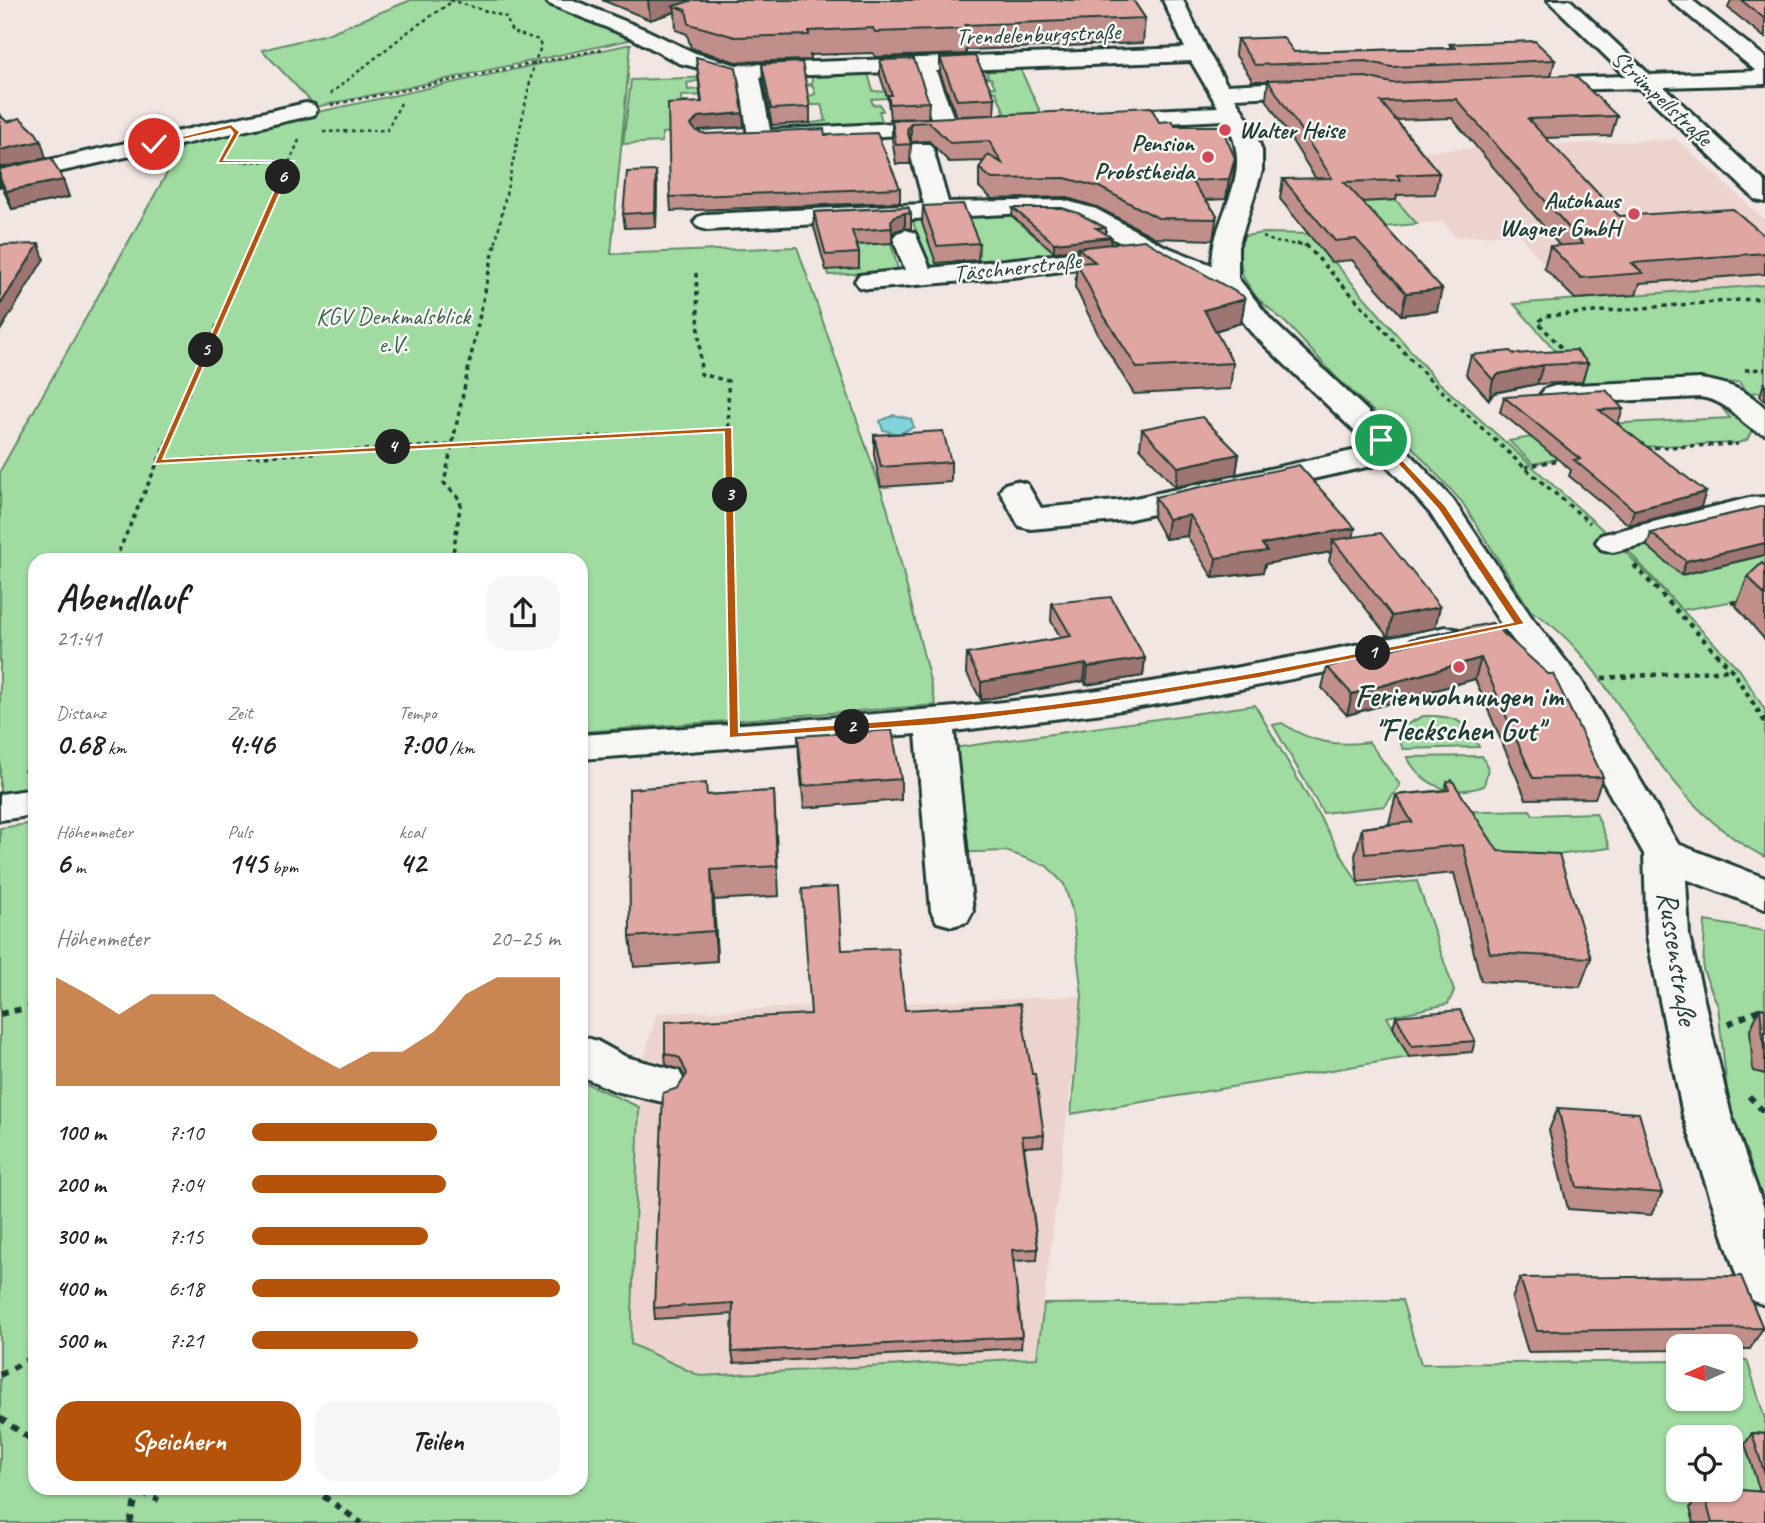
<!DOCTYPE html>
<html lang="de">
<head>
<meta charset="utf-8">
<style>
  :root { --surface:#fff; --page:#f6f6f6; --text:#222; --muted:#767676; --accent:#b45309 }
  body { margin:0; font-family:Caveat,sans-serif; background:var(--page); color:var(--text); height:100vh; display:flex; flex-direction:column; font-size:26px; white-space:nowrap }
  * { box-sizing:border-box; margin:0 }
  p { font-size:23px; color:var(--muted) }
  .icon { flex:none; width:38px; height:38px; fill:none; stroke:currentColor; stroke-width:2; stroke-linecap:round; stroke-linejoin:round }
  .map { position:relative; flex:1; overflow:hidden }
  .drawer { position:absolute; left:28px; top:553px; width:560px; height:942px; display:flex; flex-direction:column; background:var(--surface); border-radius:21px; box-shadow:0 2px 5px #0004 }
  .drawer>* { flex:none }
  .needle { width:46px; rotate:267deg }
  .buttons { position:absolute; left:1666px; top:1334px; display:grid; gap:14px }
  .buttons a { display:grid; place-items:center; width:77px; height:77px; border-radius:14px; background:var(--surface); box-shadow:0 2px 5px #0004; font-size:35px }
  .pin { position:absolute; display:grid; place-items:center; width:60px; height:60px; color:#fff; margin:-30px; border:4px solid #fff; border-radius:50%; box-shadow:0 2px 7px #0007 }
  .km { position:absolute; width:35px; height:35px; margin:-18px; border-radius:50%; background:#222; color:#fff; font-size:19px; line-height:35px; text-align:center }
  .round { display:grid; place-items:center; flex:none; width:74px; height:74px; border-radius:21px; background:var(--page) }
  .headline { display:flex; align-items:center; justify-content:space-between; height:119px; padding:0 28px }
  h1 { font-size:38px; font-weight:700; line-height:52px }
  .stats { display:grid; grid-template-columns:repeat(3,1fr); gap:10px; height:119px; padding:7px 28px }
  .stats div { display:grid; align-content:center }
  .stats b { font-size:30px; font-weight:700 }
  .stats small { font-size:19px; font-weight:400 }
  .stats p { font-size:19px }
  .chart { height:196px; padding:14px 28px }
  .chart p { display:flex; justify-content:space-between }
  .chart svg { width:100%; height:126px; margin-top:7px; fill:var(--accent); opacity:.7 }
  .primary-button { display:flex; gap:14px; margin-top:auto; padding:14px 28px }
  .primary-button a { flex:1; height:80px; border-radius:21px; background:var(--accent); color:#fff; font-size:28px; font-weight:700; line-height:80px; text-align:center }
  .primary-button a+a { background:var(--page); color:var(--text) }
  ul { padding:0 28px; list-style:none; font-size:23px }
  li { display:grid; grid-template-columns:112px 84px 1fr; align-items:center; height:52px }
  li i { height:18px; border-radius:9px; background:var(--accent) }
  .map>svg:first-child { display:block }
</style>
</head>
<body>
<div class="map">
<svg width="1765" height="1523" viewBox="0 0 1765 1523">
  <rect width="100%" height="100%" fill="#f2e6e2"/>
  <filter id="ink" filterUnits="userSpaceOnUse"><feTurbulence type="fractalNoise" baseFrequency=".0143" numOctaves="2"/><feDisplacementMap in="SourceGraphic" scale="14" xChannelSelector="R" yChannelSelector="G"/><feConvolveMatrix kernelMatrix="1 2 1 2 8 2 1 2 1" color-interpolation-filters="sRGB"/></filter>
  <g filter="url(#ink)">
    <path fill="#edd3ce" d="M1676,139l89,81v65l-190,14 -57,-65 -63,3 -12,-15 -26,2 -55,-70z
      M1082,996l-45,362 -336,18 -70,-32 10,-276 16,-55z"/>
    <path fill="#a0dba1" stroke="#608c6a" stroke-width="2" fill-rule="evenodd" d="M411,0h129l94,39 -318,68 -54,-57 65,-16z
      M631,44l-20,210 186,-7 90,260 49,198 -355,27v-172h-546v229l-35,6v-324l185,-330z
      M1018,64l25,54 -50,-2 12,-3 -9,-21h-13l-2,-4 14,-1 -4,-9 -13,1 10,-2 -2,-6h-11l-4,-5z
      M867,70l6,21 15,1 -1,6 -16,1 2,6 7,-1 3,7h-4l4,14 -71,3 -1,-5 15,-2 -5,-16h-14l-2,-7 10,-4 -2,-8 -11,-1 10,-1v-11z
      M715,77l-28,6 1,7 13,-1 10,6 -30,1v5h7l1,8 57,-6 1,9 -44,2 -10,17 -31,2v9l-39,2 8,-64z
      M1367,189l8,12 21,-1 21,24 -89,8z
      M1025,209l41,4 64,36 -200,22 -19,-55z
      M884,218l14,51 -9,3 -60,3 -15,-54z
      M1264,233l46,1 125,145 177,159 69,71 -59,-65 143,-32v84l-83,14 58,60 25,40v147c-65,-33 -101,-86 -141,-144 -26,-38 -53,-79 -93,-102l-69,-109 -49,-54 -79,-73 -47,-51 -30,-26 -14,-21 -5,-29 6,-12z
      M1765,285v107l-17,1 -9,-11 -148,9 -77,-87z
      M1733,408l19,22 -5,10 -9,3 -129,5 -76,16 -24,-23 94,-17 127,-6 -7,-9z
      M1255,705l105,182 57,-6 37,110 -6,13 -61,13 22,40 -338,57 11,-118 -10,-86 -8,-26 -17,-18 -41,-15 -59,2 -1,-104z
      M1423,716c31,-1 42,3 56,31l-76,2 -6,-14 3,-7z
      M1282,723c28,19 54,24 87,19l31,43 -15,21 -62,7 -50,-88z
      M1482,756l6,12 -4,18c-32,11 -61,1 -77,-29z
      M1530,810l3,5 63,-2 14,35 -190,25 24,-61z
      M35,823v665h546v-407l58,26 -8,237 69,32 337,-18 7,-54 358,-4 19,64 257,-3v37h53v-38h16l18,59v104h-1765v-695zM1678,1437h53v52h-53z
      M1705,921l60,10v293l-33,-89 -14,-129 -15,-36z"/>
    <path fill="#83d3dd" stroke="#5b9799" stroke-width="2" d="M894,415l17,4 3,8 -16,7 -15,-4 -3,-9z"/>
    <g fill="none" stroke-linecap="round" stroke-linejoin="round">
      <g stroke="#1f3d34" stroke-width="6">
        <path id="minor" d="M546,0h27l71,29 51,24 41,12 449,-17 -22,-48h20l26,54 18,31 93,-5 8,2 3,5 -3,5 -8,2 -85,4 20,33 7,20v20l-24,76v31l33,42 121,114 61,66 79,118 49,62 97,164 87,34v31l-79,-30 3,57 42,179 34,96v94l-18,-6 -8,-16 -56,-168 -36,-179 -3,-82 -97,-170 -46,-60 -71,-111 -45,-50 -259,57 -95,9 -12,-3 -19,-35 5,-7 11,-3 11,3 14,24 85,-8 245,-53 -120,-115 -35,-47 -74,-30 -4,6 -9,2 -116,14 -145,12 -9,-2 -4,-6 4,-6 46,-5 -12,-32 4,-5 9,-3 9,3 15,35 198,-21 -50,-28 -16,-5 -36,-1 -319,17 -9,-3 -4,-5 4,-5 9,-3 217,-10 -15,-55 4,-5h16l4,5 15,53 115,-2 33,9 68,37 48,19c1,-56 46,-88 13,-145l-119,6 -8,-2 -3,-5 3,-5 8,-2 112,-5 -27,-46 -255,10 21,56 -3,5 -194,11 -8,-2 -4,-5 -9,-58 -60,-15 -49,-26 -81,-33zM916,71l16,50 -162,9 -10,-53z
          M1548,0h22l80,75 106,-4 -86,-71h22l73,57v27l-101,3 101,95v20l-9,-2 -117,-112 -118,3 -3,-5 3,-5 8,-2 97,-3z
          M306,103l8,2 3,5 -3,5 -314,70v-14z
          M1700,379c26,4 46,10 65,29v26c-26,-6 -30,-32 -65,-37l-145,7 -10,-3 -5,-6 5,-6 10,-3z
          M1765,497v20l-16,1 -136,34 -12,-3 -5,-7 5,-7 148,-37z
          M1446,627l13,3 5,8 -5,8 -270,53 -86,14 -149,18 19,180 -6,11 -15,4 -15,-4 -6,-11 -15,-177 -335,25v-24c153,-11 306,-19 459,-37 136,-17 271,-44 406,-71z
          M35,789v26l-35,5v-26z
          M581,1036l16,5 29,16 53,14 7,13 -7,13 -16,5 -48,-11 -34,-15z"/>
      </g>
      <path stroke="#1f3d34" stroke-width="2.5" stroke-dasharray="3.5 3.5" stroke-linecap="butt" d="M450,0l56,17 6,15 27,8 2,7 -7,16 -39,183
        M330,94l79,-63 44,-30
        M331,105l272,-56
        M323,132l64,-2 14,-27
        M224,154l-4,8 70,-1
        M1263,237l12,5 32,4
        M253,246l47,-108"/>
      <path stroke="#1f3d34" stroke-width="3.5" stroke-dasharray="4.5 4.5" stroke-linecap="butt" d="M1297,244l9,1 124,135 94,87 66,56
        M696,273l5,101 27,7 3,184
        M1567,354l-29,-32 7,-6 220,-18
        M1745,370l20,-1
        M1645,448l93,-4
        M157,462l572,-33
        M1525,467l39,-8
        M115,560l138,-316
        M452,560l9,-59 -17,-18 51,-239"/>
      <path stroke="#1f3d34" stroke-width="4.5" stroke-dasharray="5 5" stroke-linecap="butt" d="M731,563l2,144
        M1634,565l98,105 33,52
        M1731,603l12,-2
        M1602,678l130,-8
        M25,772l10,-23"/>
      <path stroke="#1f3d34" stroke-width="6" stroke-dasharray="7 7" stroke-linecap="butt" d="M0,1014l35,-8
        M1728,1024l37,-17
        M1749,1096l16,17
        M0,1375l35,-19
        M0,1418l35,24
        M128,1488l31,12
        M312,1488l49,35
        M130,1523l5,-22 8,-13"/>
      <use href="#minor" fill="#f6f6f2" fill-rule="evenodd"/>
    </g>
    <path fill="#c18f8a" stroke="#1f3d34" stroke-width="2" d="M602,0h531l12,18 -2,25 -177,7v4l-91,3 -2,-4 -63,2v5l-74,2 -45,-14 -4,-14 -11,-4 -1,-18 -25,8z
      M1731,0h34v38l-37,-30z
      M1237,39l57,13 156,-4v-4l105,16 -4,16 66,40 -6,20 -66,2 74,78 146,20v38l-125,9 -4,12 -61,4 -31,-31 6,-22h10l-108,-128 -56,2 43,53 -4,21 -38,1 -1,5 -34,2 75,109 -36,4 -49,-55 -21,2 -51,-63 3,-20h33l-50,-80 2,-18h-15l-18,-27z
      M696,57l48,70 -45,3 -1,2 8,2 119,1 75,53v14l-229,9 -1,-14 31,-95z
      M940,58l55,40 -1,17 -37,1 -17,-43z
      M880,60l49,42 -1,16 -38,1 -2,-19 -8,-25z
      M762,64l48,43v16l-38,2 -9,-45z
      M892,120l267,2 16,4 60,32 -2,20 -7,21 -20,1 11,15 -4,25 -57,-2 -59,-31 -33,-10 -72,2 -13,-12v-19l5,-7 -35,1 -20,-21 -18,1 -1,22h-14l-4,-25z
      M0,169l63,11 6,17 -57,12 -12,-27z
      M657,185l-1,42 -31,1 -2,-14z
      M923,206l56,37 -1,17 -42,3 -14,-40z
      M908,207l3,7v15l-6,-1 -10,3 -3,4v8l-35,2 2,8v15l-33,2 -12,-43v-15z
      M1013,208l93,20v6l5,10 134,55 -4,24 -26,8 18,32 -3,26 -96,5 -35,-58 -24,-49 3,-37 -24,2 -42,-36z
      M1514,354l74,9 -6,19 -45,2 -43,9 -5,7 -23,-26 5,-19z
      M1764,383h1v18l-5,-5z
      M1504,397l119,12 -5,14h-1l84,84 -72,18 -60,-49 2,-6 -71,-58z
      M1142,429l97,25 -3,20 -61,13 -35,-39z
      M874,435l77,27v20l-70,5 -7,-32z
      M1155,497l200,31 -2,9 82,91 -47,9 -59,-76 2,-9 -66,12 -2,8 -50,6 -26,-42 -22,3 -12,-22z
      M1765,506v49l-84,20 -34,-29 4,-13z
      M1765,566v74l-29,-34 12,-30z
      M1052,603l93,55 -2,18 -57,9 -2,-4 -103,19 -15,-28 1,-18 94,-16 -10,-17z
      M1492,623l111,154 -8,21 -69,1 -51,-120 -128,36 -25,-27 5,-21 82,-22 1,-6z
      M798,736l103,43v21l-97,8 -5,-50z
      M1447,782l51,69 93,107 -11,29 -99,-6 -27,-108 -96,9 -3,-26 7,-28 28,-4 -1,-1 7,-28 49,-5z
      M774,791l5,105 -65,4 3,61 -83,6 -4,-30 77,-142z
      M842,950l63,60 127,64 12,61 -1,11 -19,1 14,102 -1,11 -24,1 9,76 -1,11 -287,15 -2,-11 1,-38 -78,5 -1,-11 24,-220 7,-10 -4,-8 -15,-5 -1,-12 146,-39z
      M1760,1008l5,1v65l-12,-3 -3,-41z
      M1396,1016l79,25 -3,11 -63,5 -16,-30z
      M1558,1108l104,85 -11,22 -83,-6 -19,-79z
      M1520,1278l243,50 -13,21h-19v-3h-53v4l-150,2 -16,-53z
      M1752,1433l13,1v89h-71l-4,-15 11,-19h25l34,3 -15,-48z"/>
    <path fill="#9d7471" stroke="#1f3d34" stroke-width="2" d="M648,0h65l-39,6 1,6 -25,8z
      M743,113l1,14 -45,3 -7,8 -1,-13 7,-8z
      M911,123v19l-1,2 -3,-14z
      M41,141l5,17 -46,10v-18z
      M1235,158l-2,20 -7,21 3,-20z
      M656,171l1,14 -1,42 -1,-15z
      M63,180l6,17 -57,12 -6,-18z
      M905,213v15l-10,3 -3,4 -1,-14 4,-5z
      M1111,237v9l-33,2v2l-24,2v-9z
      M39,244l5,15 -44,72v-26z
      M1442,289l-5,22 -36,4 5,-22z
      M1245,299l-4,24 -41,12 4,-25z
      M1543,365l-6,19 -43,9 -5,7 4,-20 6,-6z
      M1239,454l-3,20 -61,13 3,-20z
      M1706,492l-5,15 -72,18 5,-15z
      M1190,515l-3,21 -22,3 3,-20z
      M1355,528l-4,20 -18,-8 -2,12 -66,12 -2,8 -50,6 3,-20 46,-14z
      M1765,543v12l-84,20 5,-14z
      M1440,607l-5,21 -47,9 4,-21z
      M1145,658l-2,18 -57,9 2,-18z
      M1481,658l-6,21 -128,36 5,-21z
      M1086,664l-2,17 -103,19v-18z
      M711,870l3,30 3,61 -3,-30z"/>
    <path fill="#e0a6a1" stroke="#1f3d34" stroke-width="2" d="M693,0h440l12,18 -180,7 1,4 -91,3 -2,-4 -64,3v4l-74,2 -46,-13 -3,-14 -12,-4z
      M1741,0h24v19z
      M1283,37l11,15 161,-4 -5,-4 85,-3 20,19 -164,7 -25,-6 -111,4 -18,-26z
      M975,56l20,42 -38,2 -17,-42z
      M696,57l40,10 7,46 -45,4 -7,8 5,6 10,3 118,-5 1,6 52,-2 23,55 -230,9 -2,-93 34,-2z
      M914,59l15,43 -39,2 -2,-9h4l-12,-35z
      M802,62l8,45 -39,2 -9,-45z
      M1574,75l43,41 -89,3 91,97 114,-7 32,27v17l-133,10 11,10 -62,5 -31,-32 33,-2 -127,-145 -75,3 58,71 -42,2 3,5 -56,2 98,107 -36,4 -50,-54 -21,2 -52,-62 49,-1 -64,-98 98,-3 26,6z
      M1151,107l8,15 13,-1 3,5h46l14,32 -6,21 -38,2 26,34 -2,4 -57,-1 -59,-31 -34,-9 -73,1 -13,-11 9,-13 14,8 -13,-22 -39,2 -21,-21 -18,1 -4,7 4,14 -15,1 -4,-25z
      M0,115l7,7 13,-4 16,15 5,8 -41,9z
      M51,158l12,22 -57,11 -6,-13v-9z
      M656,171l-1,41 -32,2 4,-42z
      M963,204l16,39 -42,3 -14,-40z
      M908,207l3,7 -6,-1 -10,3 -4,5 1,7 -40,3 7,22 -33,2 -12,-43z
      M1013,208h49l16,5 28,15h-10l15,9 -57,6z
      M1144,240l99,56 2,3 -41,11 29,53 -96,5 -36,-57 -24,-48 18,-1 -17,-14z
      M39,244l-39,61v-60z
      M1576,350l12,13 -45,2 -44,9 -6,6 -22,-25 39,-4 4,3z
      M1606,390l17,19 -24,1 107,82 -72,18 -60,-50 6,-1 -76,-62z
      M1202,417l37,37 -61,13 -36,-38z
      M943,431l8,31 -70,5 -7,-32z
      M1299,465l56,63 -93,16 5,7 -51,7 -26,-43 -22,4 -13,-22z
      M1765,506v37l-79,18 -35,-28z
      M1381,533l59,74 -48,9 -59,-76z
      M1762,563l3,3v30l-17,-20z
      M1111,597l34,61 -57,9 -2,-3 -105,18 -14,-28 104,-18 -19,-33z
      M1492,623l56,51h5l50,103 -70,1 -52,-120 -129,36 -25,-27 86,-24 -3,-4z
      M892,730l9,49 -98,7 -5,-50z
      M1452,780l46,71 61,3 32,104 -101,-5 -27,-108 -98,9 -3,-26 50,-6 -16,-27 53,-5 -2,-8z
      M706,783l1,12 67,-4 3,75 -66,4 3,61 -84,6 -1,-148z
      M838,887l4,63 56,-2 7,62 115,-6 12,70h3l9,61 -22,1 16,113 -26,1 10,87 -290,15 1,-49 -79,5 9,-215 15,-5 9,-14 -7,-16 -15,-5v-31l146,-8 -9,-125z
      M1760,1008l5,1v41l-1,-1z
      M1460,1010l15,31 -63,5 -16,-30z
      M1558,1108l81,5 23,80 -85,-6z
      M1741,1276l22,52 -226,3 -17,-53z
      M1752,1433l13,1v41z
      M1703,1489h23l39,3v31h-53z"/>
  </g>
  <path fill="#b45309" stroke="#fff" stroke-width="2" d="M231,124l9,8 -16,28 70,1 -131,298 569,-32 7,305c121,-9 243,-17 363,-35 138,-19 274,-48 411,-75l-75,-113 -60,-67v-4l3,-1 64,68 80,119 -266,54 -157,26 -168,21 -205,13 -5,-306 -570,32 132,-301h-69l16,-30 -3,-4 -76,17 -3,-2z"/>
  <g fill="#d1495b" stroke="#f6f6f2" stroke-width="2.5">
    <circle cx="1225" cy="130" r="7"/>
    <circle cx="1208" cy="157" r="7"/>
    <circle cx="1634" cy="214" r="7"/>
    <circle cx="1459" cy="667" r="7"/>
  </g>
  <g text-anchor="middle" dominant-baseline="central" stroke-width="5" stroke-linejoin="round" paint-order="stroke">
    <g font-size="24" fill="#1f3d34" stroke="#f6f6f2">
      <text transform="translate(1038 34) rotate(-2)">Trendelenburgstraße</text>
      <text transform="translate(1662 98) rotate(43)">Strümpellstraße</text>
      <text transform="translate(1017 267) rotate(-6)">Täschnerstraße</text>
    </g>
    <g font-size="24" font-weight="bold" fill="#1f3d34" stroke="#f6f6f2" text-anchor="end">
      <text x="1239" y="130" text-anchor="start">Walter Heise</text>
      <text x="1194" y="143">Pension<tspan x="1194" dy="28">Probstheida</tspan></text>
      <text x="1620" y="200">Autohaus<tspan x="1620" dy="28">Wagner GmbH</tspan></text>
    </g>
    <g font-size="24" fill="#395d4a" stroke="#f6f6f2">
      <text x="393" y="316">KGV Denkmalsblick<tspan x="393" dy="28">e.V.</tspan></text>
    </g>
    <g font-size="30" font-weight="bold" fill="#1f3d34" stroke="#f6f6f2">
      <text x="1459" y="696">Ferienwohnungen im<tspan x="1459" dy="34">"Fleckschen Gut"</tspan></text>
    </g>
    <g font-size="30" fill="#1f3d34" stroke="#f6f6f2">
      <text transform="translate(1678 958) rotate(81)">Russenstraße</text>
    </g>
  </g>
</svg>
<div class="buttons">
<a><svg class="needle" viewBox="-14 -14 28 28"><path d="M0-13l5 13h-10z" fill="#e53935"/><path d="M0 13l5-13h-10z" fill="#767676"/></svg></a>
<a><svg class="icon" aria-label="locate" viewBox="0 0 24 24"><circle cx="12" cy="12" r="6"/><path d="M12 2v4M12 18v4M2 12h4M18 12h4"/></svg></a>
</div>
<div class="pin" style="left:1381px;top:440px;background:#1e9e55"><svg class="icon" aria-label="arrive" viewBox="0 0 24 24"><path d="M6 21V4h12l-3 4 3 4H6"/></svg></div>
<div class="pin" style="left:154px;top:144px;background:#d93025"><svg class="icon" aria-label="check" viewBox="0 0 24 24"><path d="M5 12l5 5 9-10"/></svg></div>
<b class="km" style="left:1373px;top:653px">1</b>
<b class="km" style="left:852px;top:727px">2</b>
<b class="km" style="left:730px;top:495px">3</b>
<b class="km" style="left:393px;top:447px">4</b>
<b class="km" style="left:206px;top:350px">5</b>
<b class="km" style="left:283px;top:177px">6</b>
<section class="drawer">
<div class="headline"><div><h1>Abendlauf</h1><p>21:41</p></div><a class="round"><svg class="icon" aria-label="share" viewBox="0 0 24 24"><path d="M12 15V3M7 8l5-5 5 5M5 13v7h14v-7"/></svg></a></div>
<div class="stats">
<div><p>Distanz</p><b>0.68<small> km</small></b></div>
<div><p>Zeit</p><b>4:46</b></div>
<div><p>Tempo</p><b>7:00<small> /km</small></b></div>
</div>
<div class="stats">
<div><p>Höhenmeter</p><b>6<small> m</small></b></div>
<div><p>Puls</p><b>145<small> bpm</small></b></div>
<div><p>kcal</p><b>42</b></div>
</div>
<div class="chart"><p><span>Höhenmeter</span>20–25 m</p>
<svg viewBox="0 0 160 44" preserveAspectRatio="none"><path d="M0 44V6L10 12L20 19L30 12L40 12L50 12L60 19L70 25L80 32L90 38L100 32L110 32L120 25L130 12L140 6L150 6L160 6V44z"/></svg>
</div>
<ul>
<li><b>100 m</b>7:10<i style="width:60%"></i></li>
<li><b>200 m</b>7:04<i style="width:63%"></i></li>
<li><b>300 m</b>7:15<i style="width:57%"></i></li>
<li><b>400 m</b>6:18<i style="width:100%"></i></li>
<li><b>500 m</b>7:21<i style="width:54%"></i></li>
</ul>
<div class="primary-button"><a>Speichern</a><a>Teilen</a></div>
</section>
</div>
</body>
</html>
